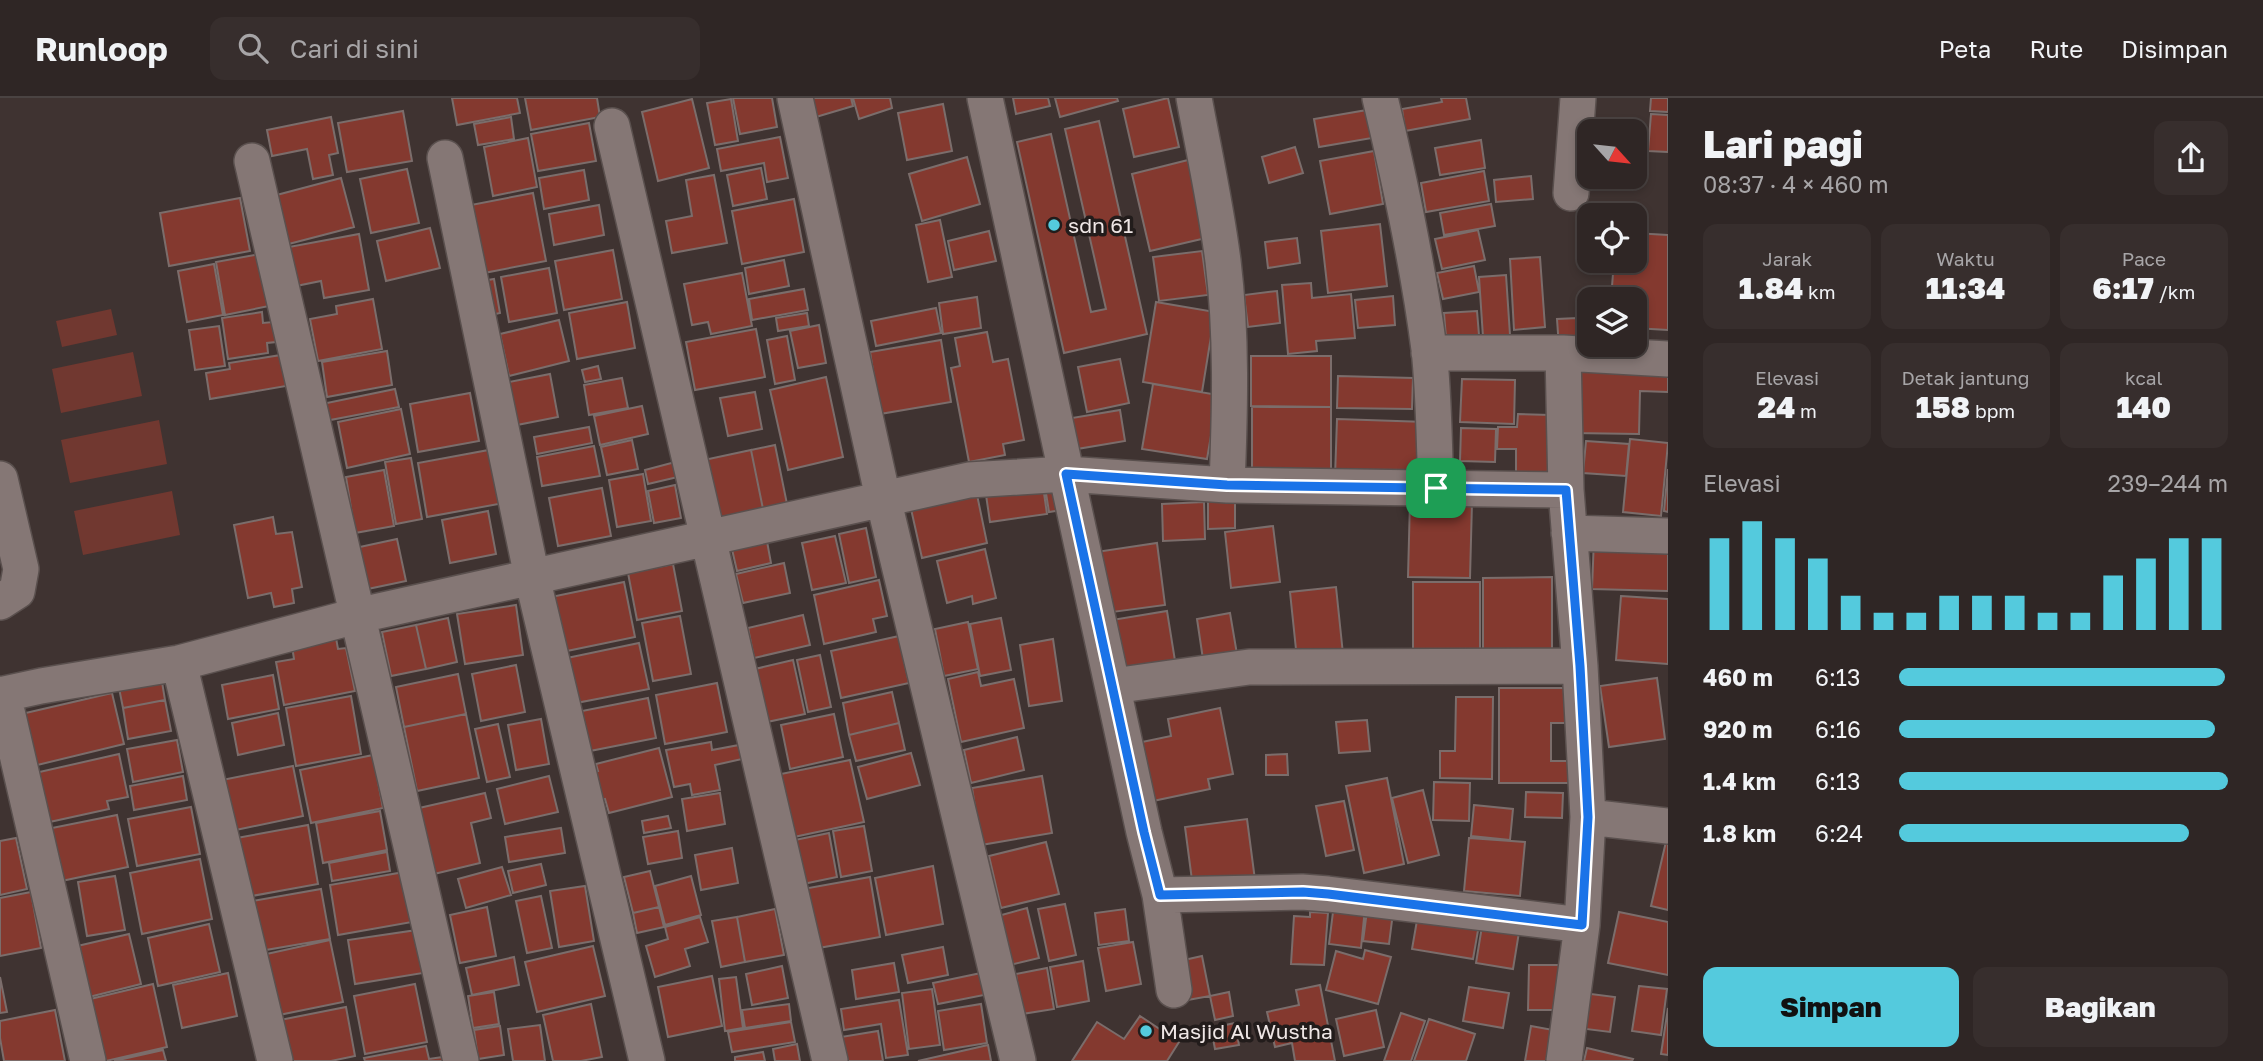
<!DOCTYPE html>
<html lang="id">
<head>
<meta charset="utf-8">
<style>
  :root { --surface:#2f2625; --page:#372e2d; --text:#f1f3f6; --muted:#a7a5a7; --line:#4a4342; --accent:#54cadd }
  body { margin:0; font-family:"Golos Text",sans-serif; background:var(--page); color:var(--text); height:100vh; display:flex; flex-direction:column; font-size:26px; white-space:nowrap }
  * { box-sizing:border-box; margin:0 }
  p { font-size:23px; color:var(--muted) }
  .icon { flex:none; width:38px; height:38px; fill:none; stroke:currentColor; stroke-width:2; stroke-linecap:round; stroke-linejoin:round }
  .map { position:relative; flex:1; overflow:hidden }
  .sheet { display:flex; flex-direction:column; background:var(--surface); width:595px }
  .sheet>* { flex:none }
  .needle { width:46px; rotate:117deg }
  .fabs { position:absolute; left:1577px; top:21px; display:grid; gap:14px }
  .fabs a { display:grid; place-items:center; width:70px; height:70px; border-radius:14px; background:var(--surface); box-shadow:0 4px 10px #0003,0 0 0 2px var(--line); font-size:35px }
  .pin { position:absolute; display:grid; place-items:center; width:60px; height:60px; color:#fff; margin:-30px; border-radius:14px; box-shadow:0 4px 10px #0006 }
  .round { display:grid; place-items:center; flex:none; width:74px; height:74px; border-radius:14px; background:var(--page) }
  .headline { display:flex; align-items:center; justify-content:space-between; height:119px; padding:0 35px }
  h1 { font-size:38px; font-weight:800; line-height:52px }
  .figures { display:grid; grid-template-columns:repeat(3,1fr); gap:10px; height:119px; padding:7px 35px }
  .figures div { display:grid; align-content:center; border-radius:14px; background:var(--page); text-align:center }
  .figures b { font-size:30px; font-weight:800 }
  .figures small { font-size:19px; font-weight:400 }
  .figures p { font-size:19px }
  .chart { height:196px; padding:14px 35px }
  .chart p { display:flex; justify-content:space-between }
  .chart svg { width:100%; height:126px; margin-top:7px; stroke:var(--accent); stroke-width:6 }
  .cta { display:flex; gap:14px; margin-top:auto; padding:14px 35px }
  .cta a { flex:1; height:80px; border-radius:14px; background:var(--accent); color:#111; font-size:28px; font-weight:800; line-height:80px; text-align:center }
  .cta a+a { background:var(--page); color:var(--text) }
  ul { padding:0 35px; list-style:none; font-size:23px }
  li { display:grid; grid-template-columns:112px 84px 1fr; align-items:center; height:52px }
  li i { height:18px; border-radius:9px; background:var(--accent) }
  header { display:flex; align-items:center; gap:42px; box-sizing:border-box; height:98px; padding:0 35px; background:var(--surface); border-bottom:2px solid var(--line) }
  header strong { font-size:33px }
  nav { display:flex; gap:38px; margin-inline-start:auto; font-size:24px }
  .search { width:490px; height:63px; background:var(--page); display:flex; align-items:center; gap:18px; box-sizing:border-box; padding:0 24px; border-radius:14px; color:var(--muted); font-size:26px }
  main { display:flex; flex:1; min-height:0 }
  .map>svg:first-child { display:block }
</style>
</head>
<body>
<header>
<strong>Runloop</strong>
<div class="search"><svg class="icon" aria-label="search" viewBox="0 0 24 24"><circle cx="10" cy="10" r="6"/><path d="M15 15l6 6"/></svg>Cari di sini</div>
<nav><a>Peta</a><a>Rute</a><a>Disimpan</a></nav>
</header>
<main>
<div class="map">
<svg width="1668" height="963" viewBox="0 0 1668 963">
  <rect width="100%" height="100%" fill="#3f3331"/>
  <path fill="#713830" d="M111,211l6,26 -55,12 -6,-26z
    M133,254l9,44 -81,17 -9,-44z
    M159,322l8,44 -97,19 -9,-43z
    M172,393l8,44 -97,20 -9,-44z"/>
  <path fill="#84392f" stroke="#7b6d6b" stroke-width="2" d="M452,0h65l3,15 -63,12z
    M525,0h72l3,19 -69,13z
    M733,0h39l5,29 -37,7z
    M811,0h40l2,8 -37,11z
    M853,0h37l2,10 -33,11z
    M1013,0h35l2,8 -34,8z
    M1055,0h62l1,3 -58,16z
    M1168,0l11,49 -45,10 -11,-48z
    M1441,0h25l4,21 -65,12 -3,-22 40,-7z
    M1651,0h17v14l-18,-1z
    M692,1l17,69 -51,13 -16,-69z
    M731,1l7,42 -23,4 -8,-42z
    M943,6l9,47 -45,9 -9,-47z
    M1367,12l5,28 -53,9 -5,-28z
    M403,13l9,50 -65,11 -9,-49z
    M1651,16l17,1v37l-20,-1z
    M331,19l7,36 -9,2 4,20 -20,4 -6,-30 -35,7 -5,-26z
    M511,19l3,22 -36,6 -4,-21z
    M1099,23l48,213 -83,19 -47,-211 34,-8 40,178 15,-3 -41,-180z
    M589,25l7,38 -58,10 -7,-37z
    M780,39l8,41 -21,4 -3,-19 -43,8 -4,-22z
    M528,40l9,49 -44,9 -9,-49z
    M1481,42l4,28 -45,7 -5,-27z
    M1295,49l8,26 -34,10 -7,-26z
    M1374,53l9,53 -53,10 -10,-53z
    M967,59l13,47 -58,17 -13,-47z
    M1188,62l18,78 -56,13 -18,-77z
    M761,70l6,31 -34,7 -6,-31z
    M407,71l12,54 -48,10 -11,-54z
    M584,72l5,30 -45,9 -5,-31z
    M1484,73l5,30 -63,11 -5,-29z
    M714,77l13,68 -55,10 -6,-32 26,-5 -6,-36z
    M1531,78l2,23 -37,3 -2,-22z
    M341,80l13,49 -73,19 -12,-49z
    M533,95l13,68 -62,12 -13,-68z
    M240,100l10,53 -81,15 -9,-53z
    M794,101l10,53 -62,12 -10,-53z
    M1491,106l4,22 -51,9 -4,-22z
    M599,107l5,30 -50,10 -5,-31z
    M940,122l12,57 -24,5 -12,-57z
    M1380,126l7,62 -59,7 -7,-62z
    M430,130l10,40 -54,13 -9,-40z
    M1478,132l7,30 -43,9 -7,-30z
    M989,133l7,30 -42,9 -6,-29z
    M1634,135l34,2v95l-34,-2v-29h-23l3,-38h20z
    M359,136l10,56 -45,8 -3,-17 -25,5 -7,-39z
    M1297,140l3,25 -32,5 -3,-26z
    M613,152l9,49 -58,11 -9,-49z
    M1202,153l6,44 -49,6 -6,-44z
    M260,156l9,52 -44,9 -9,-53z
    M1540,159l5,70 -31,3 -4,-71z
    M784,162l5,26 -40,8 -4,-26z
    M214,166l9,51 -36,7 -9,-51z
    M1474,168l5,26 -36,7 -6,-26z
    M549,170l8,45 -48,9 -8,-45z
    M742,175l10,53 -41,8 -3,-12 -16,3 -8,-41z
    M1506,177l4,60 -27,2 -4,-60z
    M494,181l6,34 -18,4 -6,-35z
    M1311,185l1,15 39,-4 4,44 -39,3 1,10 -29,3 -6,-69z
    M804,191l4,21 -56,10 -3,-21z
    M1277,193l3,32 -32,4 -4,-32z
    M1393,198l2,29 -37,3 -3,-28z
    M977,199l4,31 -38,6 -4,-31z
    M373,201l9,50 -64,12 -8,-42 27,-5 -1,-8z
    M627,204l8,46 -58,11 -8,-46z
    M1156,204l59,10 -13,80 -59,-10z
    M936,210l5,25 -65,13 -5,-25z
    M1477,213l2,24 -33,3 -2,-25z
    M262,214l1,11 10,-1 3,20 -9,1 1,10 -40,6 -6,-41z
    M807,215l2,13 -31,5 -2,-13z
    M1577,220l2,29 -20,1 -2,-29z
    M559,222l10,41 -60,15 -9,-42z
    M819,227l7,38 -28,5 -8,-37z
    M219,228l6,40 -30,4 -6,-40z
    M756,231l9,48 -70,13 -9,-48z
    M987,234l6,30 15,-3 16,81 -21,4 2,11 -36,7 -18,-94 9,-2 -5,-28z
    M787,238l8,44 -20,4 -8,-44z
    M941,242l10,62 -71,12 -10,-62z
    M387,253l5,34 -65,12 -5,-35z
    M281,257l5,31 -76,13 -4,-26 24,-4 -1,-6z
    M1251,258h80v51l-80,-1z
    M1120,261l9,44 -42,9 -9,-45z
    M1575,263l93,1v30l-28,-1 -1,43 -66,-1z
    M598,268l3,13 -16,3 -3,-12z
    M550,276l8,43 -41,8 -8,-43z
    M1338,278l75,2 -1,31 -75,-1z
    M826,279l17,80 -55,13 -18,-80z
    M622,280l6,30 -39,7 -5,-30z
    M1462,281l53,1 -1,44 -54,-2z
    M1153,286l65,11 -11,64 -65,-10z
    M395,291l4,18 -74,14 -3,-17z
    M755,294l7,37 -34,7 -8,-38z
    M470,295l9,48 -61,11 -8,-48z
    M642,308l6,28 -48,11 -6,-29z
    M1252,309h79v74h-79z
    M401,311l9,45 -63,14 -9,-46z
    M1120,312l5,31 -48,8 -5,-31z
    M1518,316l32,1 -2,59 -32,-1v-24h-19l1,-22h19z
    M1337,321l89,3 -3,58 -88,-3z
    M589,329l3,16 -55,11 -3,-17z
    M1461,330l35,1 -1,33 -35,-1z
    M1630,341l38,4 -7,73 -38,-4z
    M632,342l6,29 -31,6 -6,-28z
    M1586,343l43,3 -3,32 -43,-3z
    M775,347l12,59 -24,5 -12,-59z
    M594,348l6,30 -58,10 -5,-29z
    M494,351l10,54 -77,14 -9,-54z
    M751,352l12,59 -47,10 -12,-59z
    M411,360l11,61 -26,5 -11,-62z
    M679,363l3,15 -34,8 -3,-14z
    M1668,371v43l-4,-1z
    M384,372l10,56 -39,7 -9,-56z
    M643,376l8,47 -34,6 -8,-47z
    M1063,385l5,26 -19,3 -4,-25z
    M675,387l6,33 -27,5 -6,-32z
    M975,387l12,58 -65,15 -13,-58z
    M1043,388l4,28 -57,8 -4,-27z
    M602,390l9,48 -53,10 -9,-48z
    M1208,396h27v34l-27,1z
    M1410,403l62,1 -2,76 -62,-1z
    M1204,404l1,37 -42,2 -1,-37z
    M488,413l8,43 -46,9 -8,-43z
    M273,419l3,17 16,-2 10,55 -10,2 2,14 -20,4 -3,-14 -23,5 -14,-73z
    M1273,428l7,56 -49,6 -6,-56z
    M866,430l10,49 -27,6 -10,-49z
    M766,438l5,27 -34,8 -6,-26z
    M835,438l11,47 -34,7 -10,-47z
    M1594,440l74,3v50l-76,-2z
    M397,441l9,42 -43,9 -8,-42z
    M1157,445l8,62 -60,8 -9,-61z
    M985,451l11,49 -23,6 -1,-8 -25,7 -10,-42z
    M784,465l6,30 -47,10 -7,-29z
    M673,466l9,47 -45,9 -9,-47z
    M1552,479v73h-69v-72z
    M879,482l8,36 -14,3 3,13 -52,12 -10,-49z
    M624,484l11,55 -73,15 -11,-55z
    M1413,484h67v81h-67z
    M1336,489l7,67 -46,5 -7,-67z
    M1621,498l47,3v65l-52,-4z
    M516,507l7,50 -58,9 -8,-50z
    M1167,513l9,56 -55,10 -9,-57z
    M1230,515l8,47 -34,6 -7,-47z
    M803,517l7,30 -56,13 -6,-30z
    M680,518l11,58 -38,7 -11,-58z
    M448,520l9,44 -31,7 -10,-44z
    M1001,520l10,52 -31,6 -10,-52z
    M968,524l10,47 -34,7 -9,-47z
    M416,527l10,44 -35,7 -9,-44z
    M899,538l10,47 -68,15 -10,-47z
    M336,540l2,11 8,-1 9,43 -71,14 -8,-43 18,-3 -2,-13z
    M1053,541l9,62 -33,5 -9,-61z
    M639,545l10,46 -78,15 -9,-45z
    M820,557l11,52 -23,5 -11,-52z
    M793,562l12,54 -38,8 -12,-53z
    M516,567l9,47 -44,9 -9,-47z
    M160,572l5,30 -42,8 -6,-30z
    M978,574l3,14 33,-7 10,49 -63,14 -13,-63z
    M458,576l8,40 -62,13 -8,-40z
    M273,577l6,34 -51,10 -6,-34z
    M1657,580l8,61 -56,8 -9,-61z
    M717,585l10,49 -62,12 -9,-49z
    M1499,590h72v35h-20v38h24v22h-76z
    M892,594l7,31 -50,12 -6,-32z
    M112,595l12,51 -95,23 -12,-52z
    M351,598l10,58 -65,12 -10,-58z
    M1456,599h37l-1,82 -52,-1v-27h15z
    M648,600l8,40 -66,13 -8,-40z
    M165,602l6,31 -43,8 -5,-31z
    M1220,610l13,66 -25,5 2,10 -57,12 -11,-59 29,-6 -3,-17z
    M278,615l6,32 -46,10 -6,-32z
    M466,616l13,64 -62,13 -13,-64z
    M834,616l9,43 -53,12 -9,-44z
    M541,621l8,45 -33,6 -8,-45z
    M1367,622l3,31 -31,2 -3,-31z
    M899,625l6,27 -49,11 -7,-26z
    M498,626l12,53 -23,5 -12,-53z
    M1017,639l7,33 -53,13 -7,-33z
    M177,642l6,32 -50,10 -6,-33z
    M711,644l1,8 27,-5 3,14 -27,6 5,25 -28,5 -2,-11 -16,3 -8,-37z
    M659,650l13,49 -63,16 -4,-14 -7,2 -7,-28 7,-2 -2,-7z
    M911,655l9,32 -53,14 -9,-32z
    M119,656l9,43 -21,4 2,8 -64,14 -10,-50z
    M1287,656l1,21h-22v-20z
    M373,657l10,53 -72,15 -11,-53z
    M850,662l14,62 -70,15 -13,-63z
    M293,668l10,50 -72,15 -9,-51z
    M183,678l4,24 -53,10 -4,-24z
    M549,678l9,36 -53,12 -8,-35z
    M1042,678l10,57 -71,12 -9,-57z
    M1387,680l17,86 -40,9 -18,-87z
    M1434,684l36,1 -1,38 -36,-1z
    M1423,692l16,65 -31,8 -16,-65z
    M1526,694l37,1 -1,25 -37,-1z
    M485,695l6,25 -20,5 9,40 -46,11 -15,-66z
    M720,695l5,31 -38,7 -5,-32z
    M1344,703l10,49 -28,6 -10,-50z
    M1474,707l39,4 -3,31 -39,-4z
    M191,709l9,47 -63,12 -9,-47z
    M380,713l7,39 -64,13 -7,-40z
    M117,717l11,52 -76,16 -10,-53z
    M668,718l3,12 -27,5 -2,-12z
    M1247,721l8,61 -62,8 -8,-61z
    M308,727l10,59 -77,14 -10,-59z
    M864,728l8,45 -31,6 -8,-46z
    M561,730l4,25 -56,9 -4,-25z
    M678,733l4,27 -34,6 -5,-27z
    M829,735l8,44 -34,7 -8,-44z
    M1668,735v77l-17,-4z
    M16,740l11,51 -27,6v-54z
    M1469,740l56,4 -5,54 -56,-5z
    M1046,744l13,52 -58,14 -12,-52z
    M732,750l6,35 -37,7 -6,-35z
    M387,754l3,19 -58,10 -3,-18z
    M200,761l12,60 -70,15 -12,-61z
    M541,766l5,21 -33,8 -5,-22z
    M933,768l10,58 -57,11 -11,-57z
    M502,769l9,28 -45,13 -8,-29z
    M650,773l9,36 -26,6 -9,-36z
    M404,774l8,50 -74,13 -8,-50z
    M115,778l10,54 -38,6 -9,-54z
    M691,778l10,39 -36,10 -10,-39z
    M870,779l10,60 -67,12 -10,-60z
    M585,788l9,55 -35,6 -9,-56z
    M321,791l9,50 -70,12 -8,-50z
    M31,794l10,56 -41,8v-58z
    M541,798l11,52 -25,5 -11,-52z
    M1368,805l26,2 -5,39 -26,-3z
    M1065,806l11,51 -27,6 -11,-52z
    M1334,806l31,4 -4,40 -32,-4z
    M487,809l9,49 -36,7 -10,-48z
    M659,809l5,20 -27,6 -4,-20z
    M1027,810l12,50 -29,7 -12,-49z
    M775,811l9,46 -39,7 -8,-45z
    M1125,811l4,32 -30,4 -4,-32z
    M1419,811l61,10 -7,40 -61,-10z
    M1310,814l18,1 -4,52 -33,-1 3,-48 16,1z
    M1619,814l49,10v53l-60,-12z
    M700,819l8,25 -23,7 5,17 -35,11 -9,-31 22,-7 -3,-12z
    M737,819l8,45 -24,5 -9,-46z
    M1483,822l37,6 -7,43 -37,-6z
    M209,826l11,48 -62,14 -10,-48z
    M417,832l6,43 -68,11 -7,-44z
    M129,836l12,50 -56,14 -12,-51z
    M330,842l13,62 -69,14 -12,-61z
    M1133,844l8,42 -35,7 -8,-43z
    M593,848l12,50 -68,16 -12,-50z
    M943,849l5,28 -40,8 -6,-28z
    M1365,852l26,7 -13,47 -52,-14 10,-39 27,8z
    M1202,858l8,40 -28,5 -7,-39z
    M514,859l5,28 -47,10 -6,-27z
    M1083,863l6,40 -32,6 -7,-40z
    M894,865l5,29 -43,7 -4,-29z
    M1529,867h31l-1,45h-31z
    M782,868l6,32 -36,7 -6,-31z
    M1047,870l7,41 -32,5 -6,-40z
    M228,875l9,43 -55,12 -9,-43z
    M981,875l3,22 -46,9 -5,-21z
    M712,878l10,50 -54,11 -10,-50z
    M0,879l7,35 -7,1z
    M736,879l7,51 -18,3 -6,-52z
    M153,886l14,63 -61,14h-10l-14,-60z
    M415,886l12,58 -62,12 -11,-58z
    M1320,887l15,76h-40l-3,-18 -17,4 -8,-35 32,-7 -3,-15z
    M1639,888l28,3 -6,46 -29,-4z
    M1469,889l40,6 -6,35 -40,-7z
    M932,891l8,56 -31,4 -7,-56z
    M494,894l5,32 -26,4 -5,-32z
    M1229,894l4,24 -18,4 -5,-24z
    M1583,895l32,4 -5,35 -32,-4z
    M899,902l9,55 -22,3 -5,-34 -37,6 -3,-21z
    M591,906l11,53 -21,4h-28l-10,-46z
    M789,906l2,17 -46,7 -3,-18z
    M981,906l6,39 -43,7 -6,-39z
    M346,909l9,49 -24,5h-44l-7,-41z
    M1668,910v47l-7,-1z
    M55,912l10,51h-61l-4,-23v-17z
    M1376,912l8,37 -40,9 -8,-37z
    M1401,915l24,8 -14,40h-27z
    M1140,918l39,26 -12,19h-95l25,-39 27,17z
    M1429,921l46,15 -9,27h-52z
    M791,924l4,20 -63,10 -4,-20z
    M1235,925l4,22 -24,4 -4,-21z
    M540,927l5,36h-32l-5,-32z
    M500,928l4,29 -26,4 -4,-29z
    M1531,928l22,4 -5,31h-23z
    M878,933l5,30h-39l-3,-24z
    M797,946l3,17h-25l-2,-12z
    M988,947l3,16h-73z
    M426,948l3,13 14,-2v4h-78l-1,-3z
    M1587,950l46,11 -1,2h-48z
    M163,952l3,11h-52z
    M763,954l2,9h-30v-4z"/>
  <g fill="none" stroke-linecap="round" stroke-linejoin="round">
    <g stroke="#5a504e" stroke-width="38">
      <path id="minor" d="M795,0l88,400 135,563
        M985,0l159,734 16,63 14,95
        M1194,0c10,54 22,108 29,163 9,74 7,149 4,224
        M1380,0c20,83 38,167 49,251 5,46 5,93 7,139
        M612,28l218,935
        M445,60l87,419 115,484
        M252,63l209,900
        M1571,95l7,-95
        M1429,255h134l105,6
        M1563,255l3,137 14,176 8,151 -6,108 -18,136
        M0,381l21,90 -4,22 -17,11
        M1569,435l99,3
        M179,565l96,398
        M1113,588l136,-19 331,-1
        M3,596l85,367
        M0,597l41,-9 138,-23 177,-47 613,-136 97,-6 161,11 339,5
        M1588,719l80,9
        M1160,797l142,-3 26,2 254,31"/>
    </g>
    <use href="#minor" stroke="#857775" stroke-width="35"/>
  </g>
  <g fill="none" stroke-linecap="round" stroke-linejoin="round">
    <g stroke="#fff" stroke-width="14">
      <path id="route" d="M1066,376l161,11 339,5 14,176 8,151 -6,108 -254,-31 -25,-2 -143,3 -16,-63z"/>
    </g>
    <use href="#route" stroke="#1a73e8" stroke-width="9"/>
  </g>
  <g fill="#54cadd" stroke="#221c1b" stroke-width="2.5">
    <circle cx="1054" cy="127" r="7"/>
    <circle cx="1146" cy="933" r="7"/>
  </g>
  <g text-anchor="middle" dominant-baseline="central" stroke-width="7" stroke-linejoin="round" paint-order="stroke">
    <g font-size="21" fill="#eee6e5" stroke="#221c1b" text-anchor="start">
      <text x="1068" y="127">sdn 61</text>
      <text x="1160" y="933">Masjid Al Wustha</text>
    </g>
  </g>
</svg>
<div class="fabs">
<a><svg class="needle" viewBox="-14 -14 28 28"><path d="M0-13l5 13h-10z" fill="#e53935"/><path d="M0 13l5-13h-10z" fill="#a7a5a7"/></svg></a>
<a><svg class="icon" aria-label="locate" viewBox="0 0 24 24"><circle cx="12" cy="12" r="6"/><path d="M12 2v4M12 18v4M2 12h4M18 12h4"/></svg></a>
<a><svg class="icon" aria-label="layers" viewBox="0 0 24 24"><path d="M12 4l9 5-9 5-9-5zM3 14l9 5 9-5"/></svg></a>
</div>
<div class="pin" style="left:1436px;top:390px;background:#1e9e55"><svg class="icon" aria-label="arrive" viewBox="0 0 24 24"><path d="M6 21V4h12l-3 4 3 4H6"/></svg></div>
</div>
<section class="sheet">
<div class="headline"><div><h1>Lari pagi</h1><p>08:37 · 4 × 460 m</p></div><a class="round"><svg class="icon" aria-label="share" viewBox="0 0 24 24"><path d="M12 15V3M7 8l5-5 5 5M5 13v7h14v-7"/></svg></a></div>
<div class="figures">
<div><p>Jarak</p><b>1.84<small> km</small></b></div>
<div><p>Waktu</p><b>11:34</b></div>
<div><p>Pace</p><b>6:17<small> /km</small></b></div>
</div>
<div class="figures">
<div><p>Elevasi</p><b>24<small> m</small></b></div>
<div><p>Detak jantung</p><b>158<small> bpm</small></b></div>
<div><p>kcal</p><b>140</b></div>
</div>
<div class="chart"><p><span>Elevasi</span>239–244 m</p>
<svg viewBox="0 0 160 44" preserveAspectRatio="none"><path d="M5 44V12M15 44V6M25 44V12M35 44V19M45 44V32M55 44V38M65 44V38M75 44V32M85 44V32M95 44V32M105 44V38M115 44V38M125 44V25M135 44V19M145 44V12M155 44V12"/></svg>
</div>
<ul>
<li><b>460 m</b>6:13<i style="width:99%"></i></li>
<li><b>920 m</b>6:16<i style="width:96%"></i></li>
<li><b>1.4 km</b>6:13<i style="width:100%"></i></li>
<li><b>1.8 km</b>6:24<i style="width:88%"></i></li>
</ul>
<div class="cta"><a>Simpan</a><a>Bagikan</a></div>
</section>
</main>
</body>
</html>
